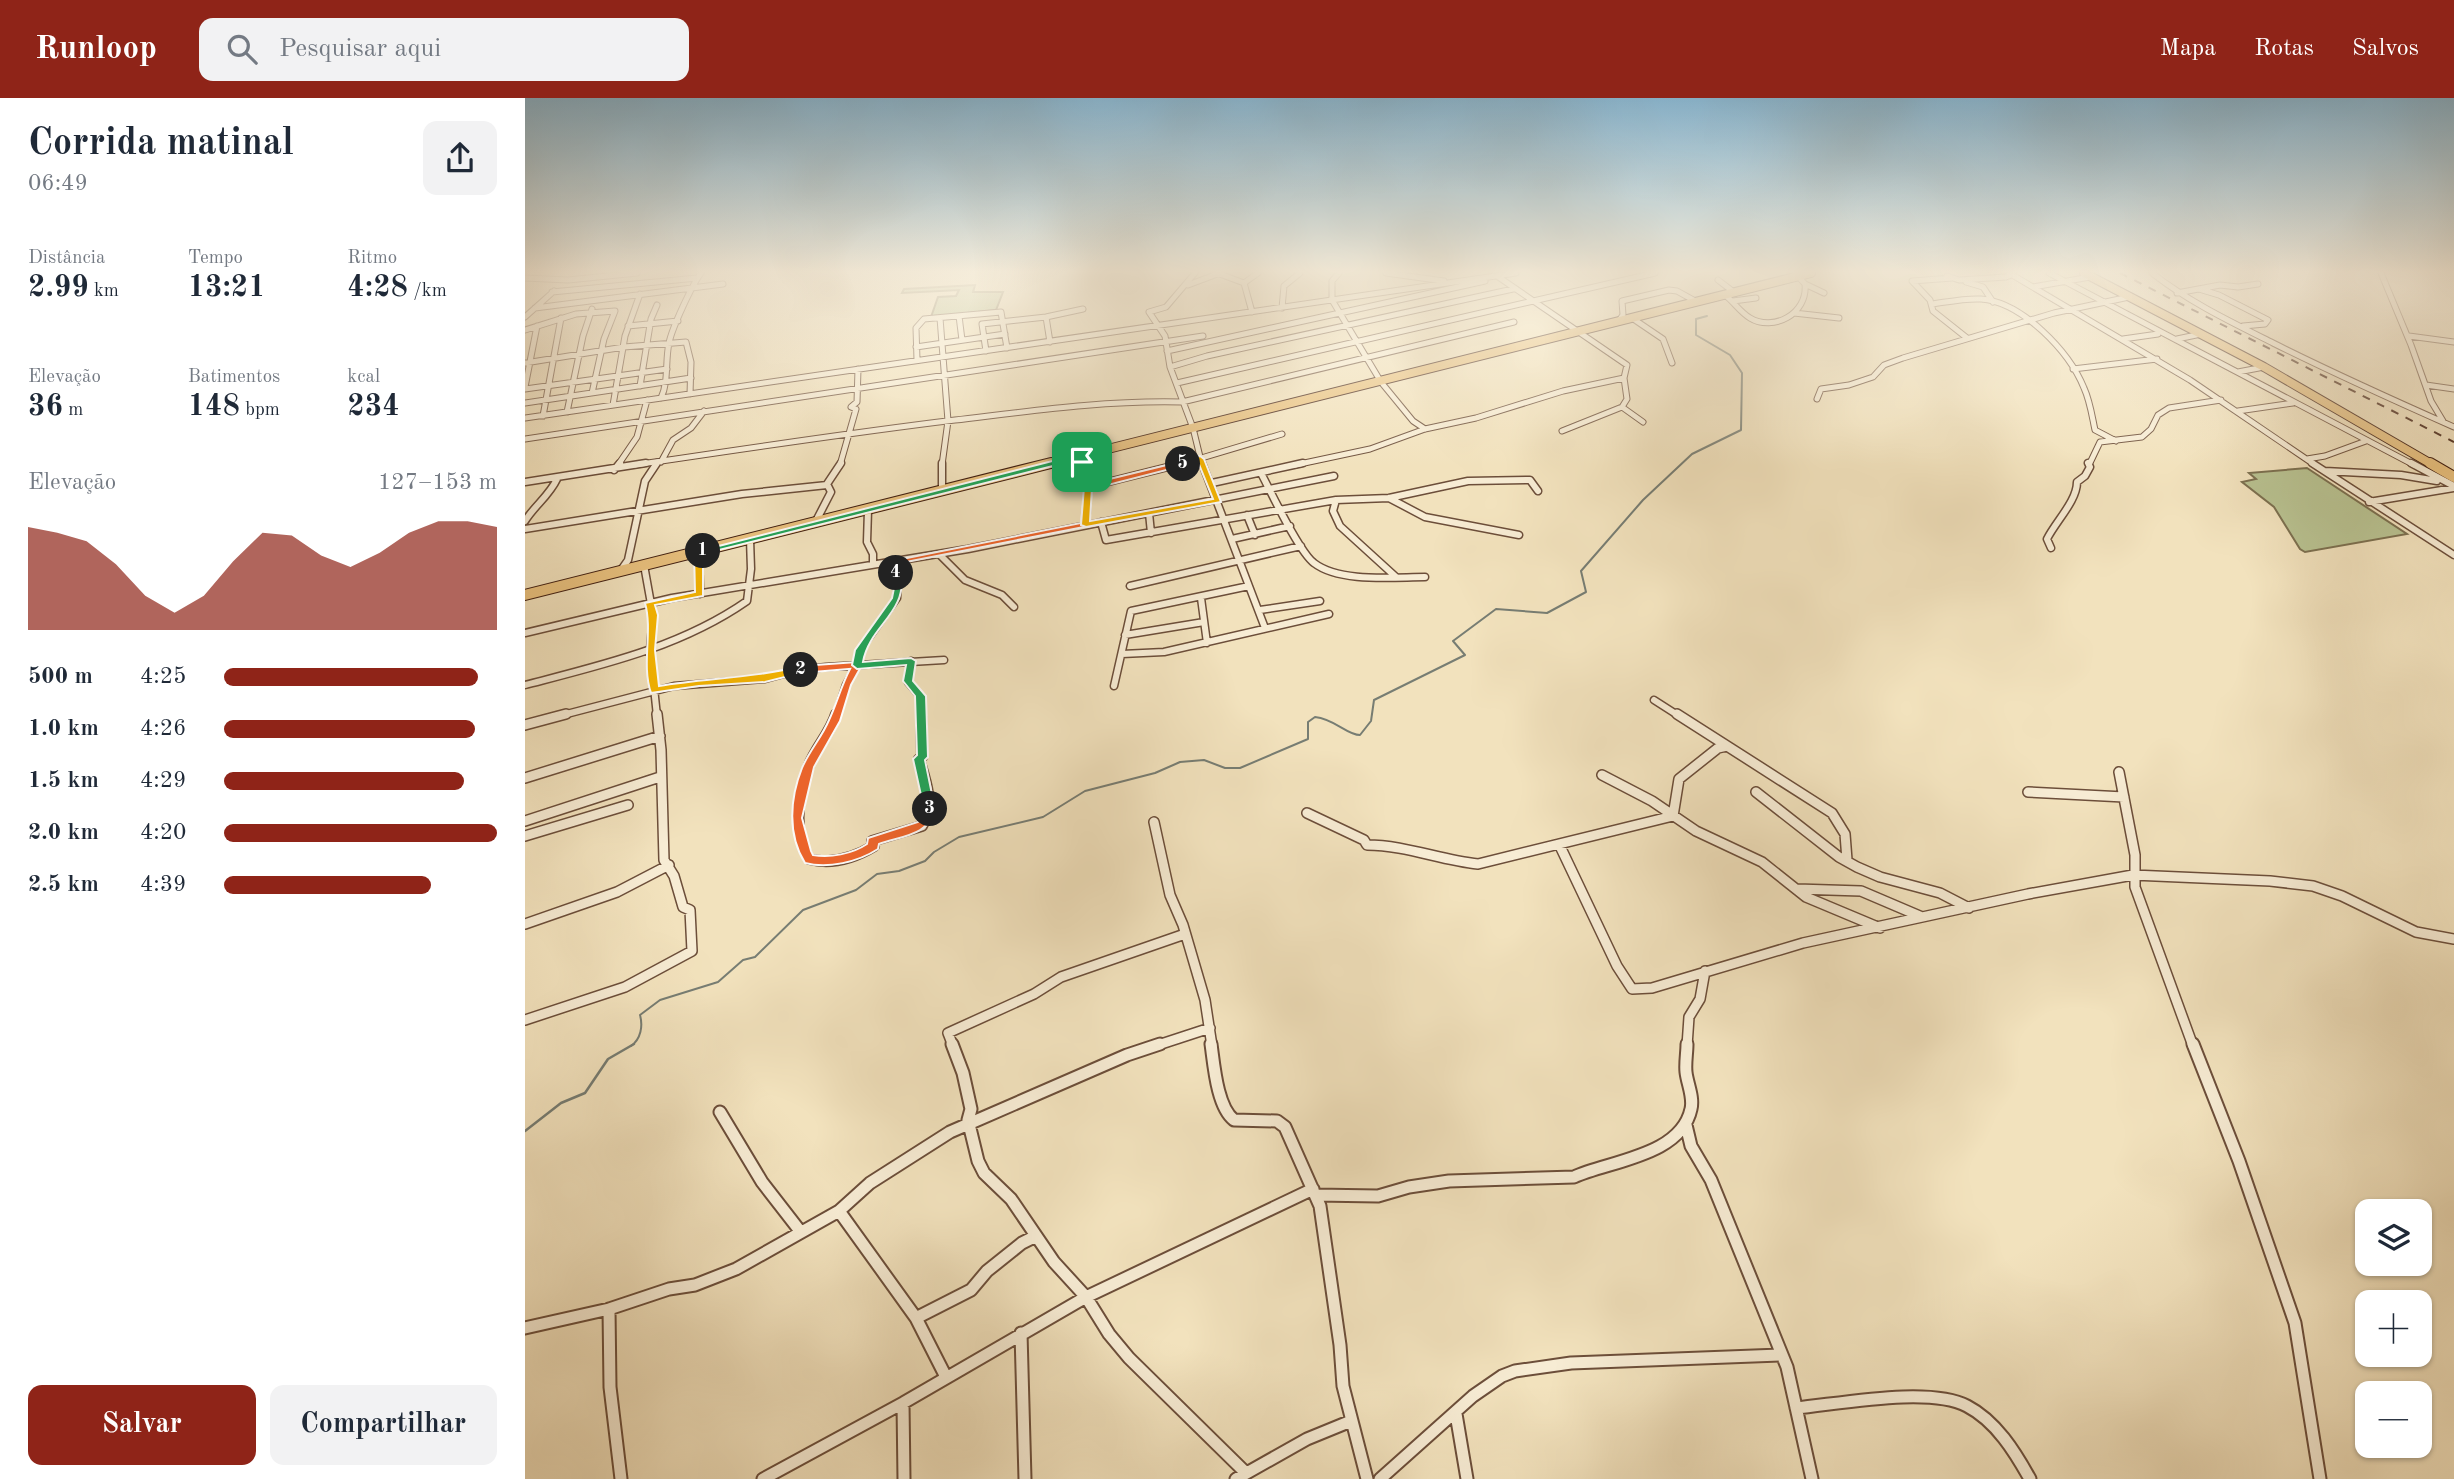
<!DOCTYPE html>
<html lang="pt">
<head>
<meta charset="utf-8">
<style>
  :root { --surface:#fff; --page:#f2f2f3; --text:#1f2937; --muted:#747a83; --accent:#8f2418 }
  body { margin:0; font-family:"Old Standard TT",serif; background:var(--page); color:var(--text); height:100vh; display:flex; flex-direction:column; font-size:26px; white-space:nowrap }
  * { box-sizing:border-box; margin:0 }
  p { font-size:23px; color:var(--muted) }
  .icon { flex:none; width:38px; height:38px; fill:none; stroke:currentColor; stroke-width:2; stroke-linecap:round; stroke-linejoin:round }
  .map { position:relative; flex:1; overflow:hidden }
  .panel { display:flex; flex-direction:column; background:var(--surface); width:525px }
  .panel>* { flex:none }
  .controls { position:absolute; left:1830px; top:1101px; display:grid; gap:14px }
  .controls a { display:grid; place-items:center; width:77px; height:77px; border-radius:14px; background:var(--surface); box-shadow:0 2px 5px #0004; font-size:35px }
  .pin { position:absolute; display:grid; place-items:center; width:60px; height:60px; color:#fff; margin:-30px; border-radius:14px; box-shadow:0 4px 10px #0006 }
  .km { position:absolute; width:35px; height:35px; margin:-18px; border-radius:50%; background:#222; color:#fff; font-size:19px; line-height:35px; text-align:center }
  .round { display:grid; place-items:center; flex:none; width:74px; height:74px; border-radius:14px; background:var(--page) }
  .summary { display:flex; align-items:center; justify-content:space-between; height:119px; padding:0 28px }
  h1 { font-size:38px; font-weight:600; line-height:52px }
  .metrics { display:grid; grid-template-columns:repeat(3,1fr); gap:10px; height:119px; padding:7px 28px }
  .metrics div { display:grid; align-content:center }
  .metrics b { font-size:30px; font-weight:600 }
  .metrics small { font-size:19px; font-weight:400 }
  .metrics p { font-size:19px }
  .chart { height:196px; padding:14px 28px }
  .chart p { display:flex; justify-content:space-between }
  .chart svg { width:100%; height:126px; margin-top:7px; fill:var(--accent); opacity:.7 }
  .button { display:flex; gap:14px; margin-top:auto; padding:14px 28px }
  .button a { flex:1; height:80px; border-radius:14px; background:var(--accent); color:#fff; font-size:28px; font-weight:600; line-height:80px; text-align:center }
  .button a+a { background:var(--page); color:var(--text) }
  ul { padding:0 28px; list-style:none; font-size:23px }
  li { display:grid; grid-template-columns:112px 84px 1fr; align-items:center; height:52px }
  li i { height:18px; border-radius:9px; background:var(--accent) }
  header { display:flex; align-items:center; gap:42px; box-sizing:border-box; height:98px; padding:0 35px; background:var(--accent); color:#fff }
  header strong { font-size:33px }
  nav { display:flex; gap:38px; margin-inline-start:auto; font-size:24px }
  .search { width:490px; height:63px; background:var(--page); display:flex; align-items:center; gap:18px; box-sizing:border-box; padding:0 24px; border-radius:14px; color:var(--muted); font-size:26px }
  main { display:flex; flex:1; min-height:0 }
  .map>svg:first-child { display:block }
</style>
</head>
<body>
<header>
<strong>Runloop</strong>
<div class="search"><svg class="icon" aria-label="search" viewBox="0 0 24 24"><circle cx="10" cy="10" r="6"/><path d="M15 15l6 6"/></svg>Pesquisar aqui</div>
<nav><a>Mapa</a><a>Rotas</a><a>Salvos</a></nav>
</header>
<main>
<section class="panel">
<div class="summary"><div><h1>Corrida matinal</h1><p>06:49</p></div><a class="round"><svg class="icon" aria-label="share" viewBox="0 0 24 24"><path d="M12 15V3M7 8l5-5 5 5M5 13v7h14v-7"/></svg></a></div>
<div class="metrics">
<div><p>Distância</p><b>2.99<small> km</small></b></div>
<div><p>Tempo</p><b>13:21</b></div>
<div><p>Ritmo</p><b>4:28<small> /km</small></b></div>
</div>
<div class="metrics">
<div><p>Elevação</p><b>36<small> m</small></b></div>
<div><p>Batimentos</p><b>148<small> bpm</small></b></div>
<div><p>kcal</p><b>234</b></div>
</div>
<div class="chart"><p><span>Elevação</span>127–153 m</p>
<svg viewBox="0 0 160 44" preserveAspectRatio="none"><path d="M0 44V8L10 10L20 13L30 21L40 32L50 38L60 32L70 20L80 10L90 11L100 18L110 22L120 17L130 10L140 6L150 6L160 8V44z"/></svg>
</div>
<ul>
<li><b>500 m</b>4:25<i style="width:93%"></i></li>
<li><b>1.0 km</b>4:26<i style="width:92%"></i></li>
<li><b>1.5 km</b>4:29<i style="width:88%"></i></li>
<li><b>2.0 km</b>4:20<i style="width:100%"></i></li>
<li><b>2.5 km</b>4:39<i style="width:76%"></i></li>
</ul>
<div class="button"><a>Salvar</a><a>Compartilhar</a></div>
</section>
<div class="map">
<svg width="1929" height="1381" viewBox="0 0 1929 1381">
  <rect width="100%" height="100%" fill="#f2e2bd"/>
  <filter id="stains"><feTurbulence type="fractalNoise" baseFrequency=".00286" numOctaves="4"/><feColorMatrix values="0 0 0 0 .2 0 0 0 0 .09 0 0 0 0 .02 0 0 0 .5 -.17"/></filter>
  <radialGradient id="worn" r=".72"><stop offset=".6" stop-color="#630" stop-opacity="0"/><stop offset="1" stop-color="#630" stop-opacity=".3"/></radialGradient>
  <path fill="#b9c392" stroke="#7c7050" stroke-width="2" d="M450,187l-2,7h30l-7,18 -65,7 7,-20 18,-1 3,-6 -57,3 2,-4z
    M1782,370l100,66 -102,18 -5,-3 -26,-42 -32,-25 14,-3 -7,-6z"/>
  <g fill="none" stroke-linecap="round" stroke-linejoin="round">
    <path stroke="#777d73" stroke-width="2" d="M106,948c10,-7 12,-20 9,-31l20,-15 58,-18 25,-22 12,-3 48,-47 53,-20 21,-16 22,-3 26,-10 9,-9 25,-15 84,-20 42,-26 70,-18 25,-11 24,-2 21,8h15l68,-29v-17l7,-5c20,2 32,18 45,18l11,-14 3,-21 91,-45 -12,-14 43,-32 51,4 39,-21 -5,-21 62,-71 49,-46 49,-24 1,-57 -12,-18 -34,-20v-16l11,-3"/>
    <path stroke="#777d73" stroke-width="2.5" d="M0,1033l36,-28 24,-10 23,-34 26,-15"/>
    <g stroke="#6c4e3a" stroke-width="7">
      <path id="street-far3" d="M670,175l-29,34 -17,5 16,24 5,31 23,61 9,37
        M692,175l27,10
        M814,175l-7,8v19l49,82 32,39 12,8
        M861,175l58,8
        M1484,175l181,107 125,85
        M1524,175l365,192
        M1627,175c37,29 79,49 121,70 60,30 120,57 181,84
        M1856,175l30,72 20,56 12,20
        M972,178l130,89 -3,13 3,21 -5,8 -60,24
        M1422,178l12,4 47,-3 7,-3
        M0,180l43,2 69,-7
        M1427,180l-40,3 18,19 3,11 34,27
        M1193,182l17,13
        M1441,184l17,5 10,15
        M1280,186l19,9
        M663,187l32,-12
        M1508,189l57,-10
        M1674,191l20,6 49,25 -3,4 -22,2
        M27,194l145,-14
        M1652,195l43,-8 18,2 20,-3
        M1200,197c9,7 15,17 25,23 23,14 58,-4 55,-34l-10,-11
        M1208,203l23,-3
        M1407,206c15,-2 33,-6 49,-5 41,3 88,52 103,89 6,13 8,28 11,42l21,11
        M10,210l188,-24
        M757,210l2,-22 16,-13
        M727,214l-8,-29 14,-10
        M1269,215l45,5
        M434,218l3,24
        M0,219l29,-26
        M521,219l4,25
        M415,220l8,103 -6,44
        M1107,220l31,21 9,24
        M1093,224l5,-7 -1,-14 47,-11 8,1 20,11
        M103,228l50,-5
        M0,232l51,-16 39,-3 -11,28 -12,54
        M1884,238l45,6
        M1598,241l35,-5
        M1652,241l24,-5
        M391,249l89,-13
        M461,253l-4,-27 64,-7 37,-8
        M642,253l318,-70
        M392,262l-1,-32 8,-9 77,-7 6,36
        M0,265l99,-16 62,-5 5,20 -1,32
        M645,269l37,-11 306,-67
        M1548,271l84,-10
        M1713,274l26,-5
        M652,285l478,-110
        M1901,287l28,4
        M115,288l11,-67 6,-14
        M0,289l12,-61
        M0,291l142,-20
        M136,300c8,-17 4,-37 8,-55 3,-15 23,-58 32,-70
        M1292,301l4,-10 28,-4 24,-8 11,-12 19,-7 151,-45 75,-16
        M0,305l166,-25
        M88,307l12,-69 15,-42
        M1097,309l21,15
        M1713,313l55,-8
        M42,314l16,-76 9,-27
        M18,318l18,-98
        M0,320l991,-145
        M0,341l678,-103
        M554,359l2,8
        M1782,361l18,-3 41,-15
        M136,364l12,-22 18,-12 13,-17
        M93,367l19,-28 10,-37
        M110,367c107,-16 213,-32 320,-45 76,-9 151,-20 227,-18l332,-80
        M315,367l16,-56 -5,-2 6,-5 1,-33
        M653,367l104,-31
        M770,367l75,-16 55,-20 51,-11 87,-27 61,-13
        M1564,367l11,-23 42,-5 9,-8 7,-14 11,-7 52,-8"/>
    </g>
    <g stroke="#6c4e3a" stroke-width="9">
      <path id="street-far2" d="M417,365v28
        M556,365l7,24 -2,38
        M677,365l63,165
        M1787,365l142,92
        M1886,365l43,23
        M89,372l6,-7
        M1800,373l76,4 36,6
        M737,377c10,19 37,77 52,88 26,20 80,14 111,14
        M0,384l121,-19
        M687,385l91,-20
        M563,389l96,-24
        M864,400l36,19 94,18
        M811,402l-3,11 7,15 56,51
        M1844,404l85,-14
        M343,412l-1,32 6,12v10
        M624,415l2,20
        M722,417l8,20
        M0,423c10,-16 24,-25 32,-42
        M291,423l15,-29 -4,-8 14,-21
        M576,424l5,18 230,-40 53,-2 79,-17 62,-1 8,11
        M0,431l217,-35 85,-9
        M707,441l58,-13
        M1526,450l-4,-9c9,-18 30,-38 30,-57l8,-6 5,-9 -2,-4
        M174,454l1,42
        M414,456l26,26 37,15 12,12
        M119,467l9,50 -3,35 7,66
        M96,472l7,-10 17,-79 12,-18
        M605,488l171,-40
        M676,500l6,45
        M735,512l60,-9
        M0,535l147,-35 296,-49 366,-73
        M600,537l79,-13
        M597,556l42,-2 165,-38
        M386,563l-3,21 12,14 1,20
        M0,587c77,-20 156,-38 222,-84l4,-32 -1,-30
        M589,588l17,-75 118,-25
        M1129,602l25,16
        M34,618l115,-30 91,-7 33,-9 28,-3 118,-7
        M311,618l10,-31 11,-20 3,-15 37,-52 1,-20 -7,-16"/>
    </g>
    <g stroke="#6c4e3a" stroke-width="12">
      <path id="street-far1" d="M311,616c-6,20 -22,35 -28,54 -10,29 -15,64 1,91 23,6 45,-1 65,-13l-2,-5 50,-15c13,-21 4,-45 -3,-67l3,-2 -1,-43
        M1152,616l155,99 13,21 2,26
        M0,627l41,-11
        M1594,674l16,83v32l58,159
        M1077,677l50,26 44,30 66,31 44,35 74,31
        M0,680l135,-42
        M1231,694l83,65 18,10 23,10 60,16 29,15
        M1503,694l96,5
        M782,715l57,27 3,5c38,0 73,15 111,19l195,-48 6,-37 39,-31 9,-2
        M0,723l135,-44
        M629,724l16,73 13,30 22,75 7,46
        M0,738l103,-31
        M1034,746l58,122 15,23 20,-1 151,-45 225,-49 105,-19 137,6 43,5 29,10 74,36 38,7
        M1272,791l64,2 61,26
        M0,826l92,-32 52,-27
        M0,922l100,-33 67,-36 -2,-41 -7,-3 -9,-31 -10,-16 -3,-110 -4,-36
        M428,948l-5,-13 86,-39 27,-17 124,-43
        M630,948l55,-18
        M1162,948l2,-29 11,-18 5,-28"/>
    </g>
    <g stroke="#6c4e3a" stroke-width="15">
      <path id="street" d="M427,946l11,29 8,36 -3,11 10,41 6,12 27,26 43,63 32,35 23,37 20,24 117,115
        M686,946c3,21 6,63 23,76l43,1 8,6 35,79 20,139 3,41 24,93
        M1668,946l46,117 56,162 25,156
        M195,1014l42,70 38,49
        M1161,1027l5,21 20,34 76,187 25,112
        M791,1097l62,1 31,-9 40,-6 125,-4c35,-16 107,-21 117,-68 3,-12 -4,-26 -5,-37 -1,-9 1,-19 1,-28
        M314,1113l77,107 30,59
        M84,1211l1,78 11,92
        M391,1220l55,-28 16,-19 35,-28 14,-7
        M0,1230l84,-19 60,-20 26,-4 41,-16 103,-58 31,-28 80,-51 177,-77 33,-11
        M496,1235l4,146
        M378,1305l1,76
        M1271,1310c43,-4 133,-22 171,-2 29,15 48,46 63,73
        M931,1316l11,65
        M238,1381l140,-76 183,-106 227,-108
        M711,1381l71,-40 44,-18
        M855,1381l93,-83 29,-20 13,-5 56,-8 209,-8"/>
    </g>
    <g stroke="#3f1d0f" stroke-width="10">
      <path id="primary-far1" d="M1559,175l180,94 169,98
        M519,367l767,-192"/>
    </g>
    <g stroke="#3f1d0f" stroke-width="12">
      <path id="primary" d="M1905,365l24,14
        M0,497l526,-132"/>
    </g>
    <use href="#street-far3" stroke="#f7ecd4" stroke-width="5"/>
    <use href="#street-far2" stroke="#f7ecd4" stroke-width="6"/>
    <use href="#street-far1" stroke="#f7ecd4" stroke-width="9"/>
    <use href="#street" stroke="#f7ecd4" stroke-width="11"/>
    <use href="#primary-far1" stroke="#e9c17e" stroke-width="8"/>
    <use href="#primary" stroke="#e9c17e" stroke-width="10"/>
    <path stroke="#3f1d0f" stroke-width="2" stroke-dasharray="8 8" stroke-linecap="butt" d="M1595,175l334,169"/>
  </g>
  <linearGradient id="sky" x2="0" y2="1"><stop stop-color="#89b8d4"/><stop offset="0.47" stop-color="#f9f2e1"/><stop offset="1" stop-color="#f9f2e1" stop-opacity="0"/></linearGradient>
  <rect width="1929" height="369" fill="url(#sky)"/>
  <path fill="#22a559" stroke="#fff" stroke-width="2" d="M551,357h6l3,9h-6l-2,-4 -374,94 -4,-3z"/>
  <path fill="#f5b400" stroke="#fff" stroke-width="2" d="M178,451l5,2 -5,3v42l-48,9 3,10 -3,35 4,36c48,-8 95,-8 142,-20l5,4 -1,2 -40,10 -66,4 -48,7c-10,-29 2,-61 -6,-90l50,-11 -1,-40z"/>
  <path fill="#f0652b" stroke="#fff" stroke-width="2" d="M332,564l5,3 -11,20 -11,36 -26,46 -12,51 9,33 2,4c17,3 39,-1 54,-11l1,-6 50,-16 8,-16 4,-2 5,5c-5,26 -33,27 -56,35l-1,5c-20,13 -50,20 -73,14 -18,-29 -15,-65 -3,-95 7,-17 20,-31 27,-48 8,-17 12,-34 21,-51l-49,4 -5,-3 5,-4z"/>
  <path fill="#22a559" stroke="#fff" stroke-width="2" d="M371,472l5,3c7,40 -32,53 -38,89l48,-4 5,3 -3,20 13,15 2,61 -3,3 10,49 -5,4 -6,-4 -11,-50 4,-4 -2,-59 -12,-15 3,-16 -49,4 -5,-4 3,-15 37,-52 2,-10 -2,-15z"/>
  <path fill="#f0652b" stroke="#fff" stroke-width="2" d="M658,363l3,4 -94,24 -3,37 -193,38 5,9 -5,3 -3,-1 -6,-13 194,-39 4,-38z"/>
  <path fill="#f5b400" stroke="#fff" stroke-width="2" d="M675,358l4,3 17,43 -135,25 -5,-2 3,-38 -5,-27 7,2 6,25 -2,34 123,-22 -15,-37 -15,4 -4,-2z"/>
  <rect width="100%" height="100%" filter="url(#stains)"/>
  <rect width="100%" height="100%" fill="url(#worn)"/>
</svg>
<div class="controls">
<a><svg class="icon" aria-label="layers" viewBox="0 0 24 24"><path d="M12 4l9 5-9 5-9-5zM3 14l9 5 9-5"/></svg></a>
<a>+</a>
<a>−</a>
</div>
<div class="pin" style="left:557px;top:364px;background:#1e9e55"><svg class="icon" aria-label="arrive" viewBox="0 0 24 24"><path d="M6 21V4h12l-3 4 3 4H6"/></svg></div>
<b class="km" style="left:178px;top:453px">1</b>
<b class="km" style="left:276px;top:572px">2</b>
<b class="km" style="left:405px;top:711px">3</b>
<b class="km" style="left:371px;top:475px">4</b>
<b class="km" style="left:658px;top:366px">5</b>
</div>
</main>
</body>
</html>
